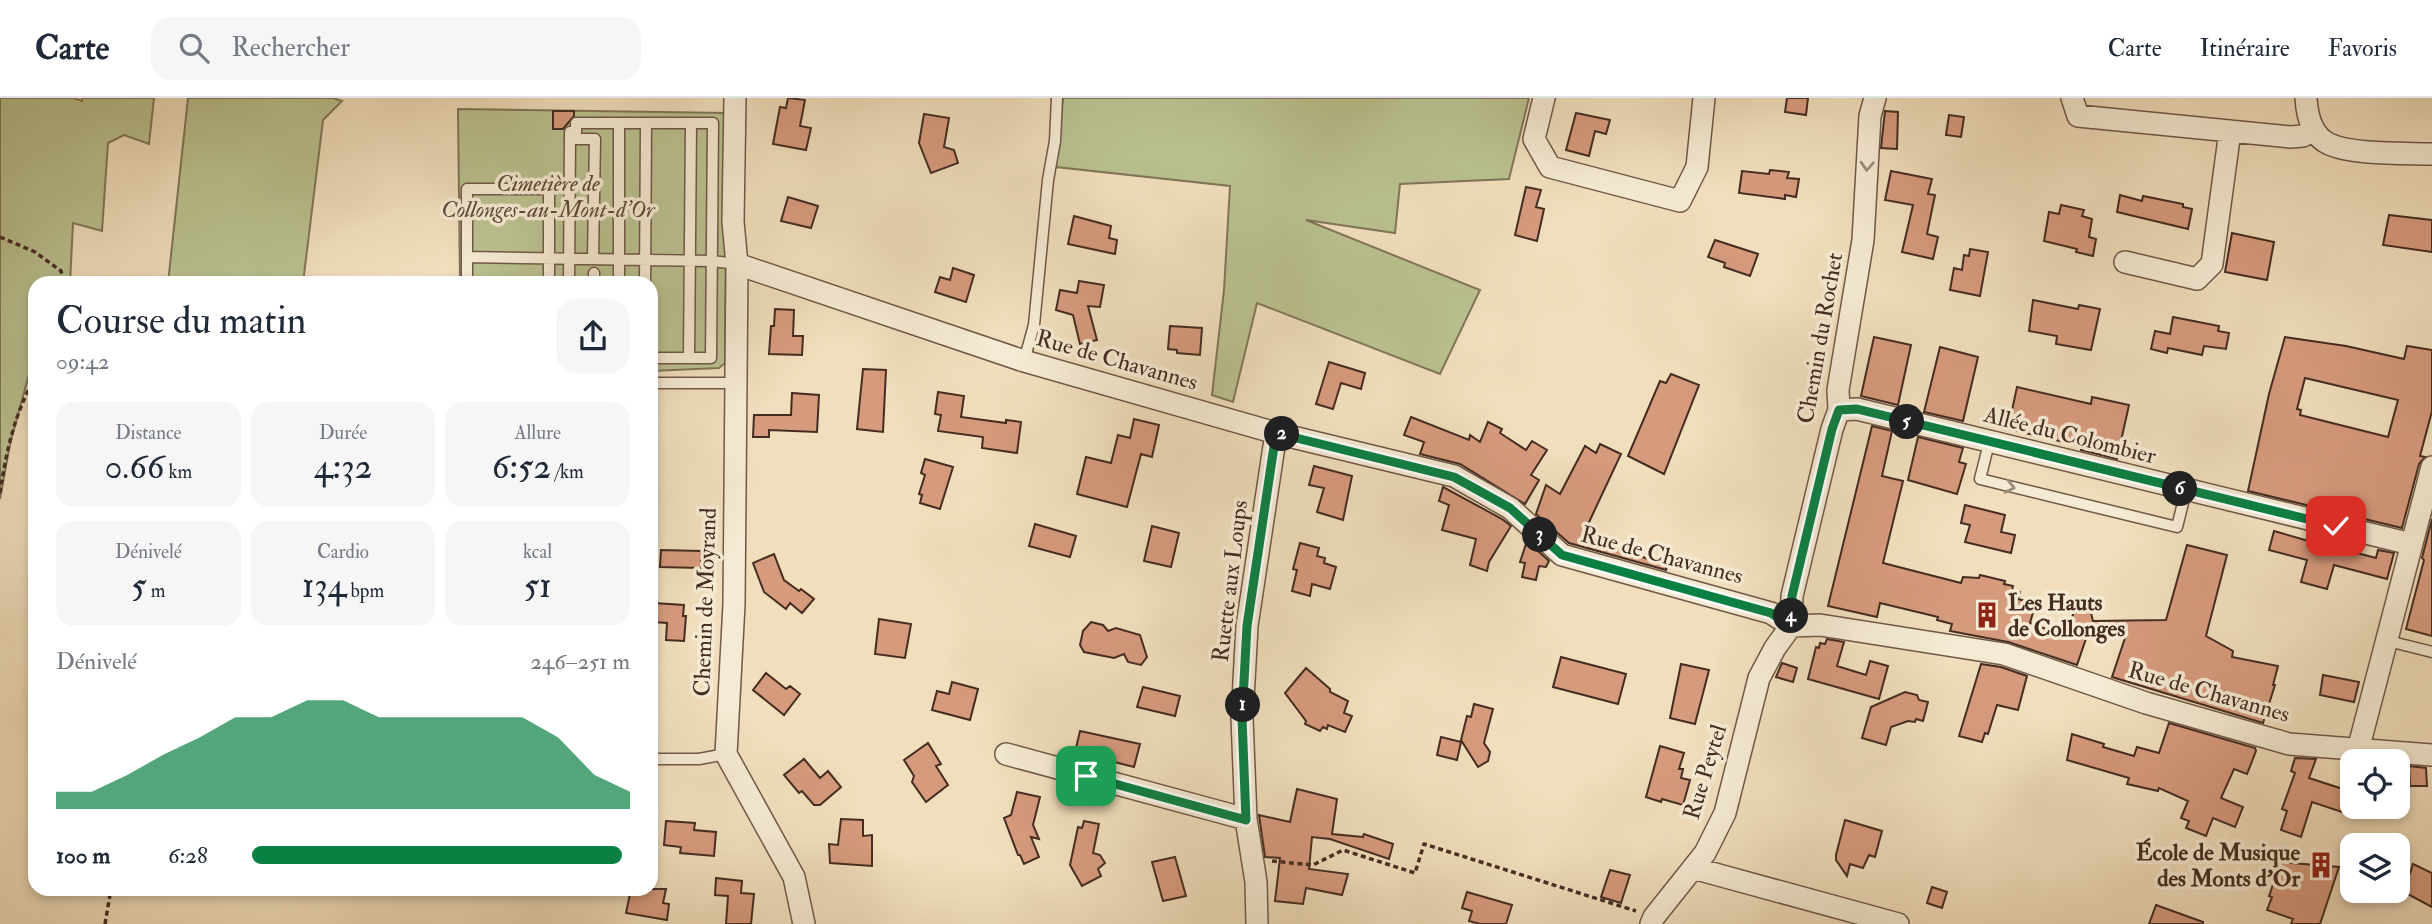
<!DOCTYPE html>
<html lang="fr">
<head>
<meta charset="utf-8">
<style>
  :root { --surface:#fff; --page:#f6f6f7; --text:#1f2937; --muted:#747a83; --line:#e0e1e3; --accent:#0b8043 }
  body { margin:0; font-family:"IM FELL Double Pica",serif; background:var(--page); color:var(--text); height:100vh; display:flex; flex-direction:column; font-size:26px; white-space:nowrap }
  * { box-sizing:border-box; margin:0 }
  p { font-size:23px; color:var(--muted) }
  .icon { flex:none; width:38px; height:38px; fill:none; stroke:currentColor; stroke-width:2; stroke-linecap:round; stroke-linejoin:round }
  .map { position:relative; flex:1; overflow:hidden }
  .drawer { position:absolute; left:28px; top:178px; width:630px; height:620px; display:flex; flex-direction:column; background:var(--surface); border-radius:21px; box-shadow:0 4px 10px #0003 }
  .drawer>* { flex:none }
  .controls { position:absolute; left:2340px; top:651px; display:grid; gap:14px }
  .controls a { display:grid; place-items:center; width:70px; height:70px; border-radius:14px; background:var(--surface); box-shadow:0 4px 10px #0003; font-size:35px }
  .pin { position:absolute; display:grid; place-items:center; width:60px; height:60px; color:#fff; margin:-30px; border-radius:14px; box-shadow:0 4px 10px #0006 }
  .km { position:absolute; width:35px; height:35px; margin:-18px; border-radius:50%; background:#222; color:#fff; font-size:19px; line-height:35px; text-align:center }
  .round { display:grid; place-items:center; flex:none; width:74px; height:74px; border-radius:21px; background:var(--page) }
  .head { display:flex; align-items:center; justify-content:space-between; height:119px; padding:0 28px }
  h1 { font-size:38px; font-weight:600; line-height:52px }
  .figures { display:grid; grid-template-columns:repeat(3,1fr); gap:10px; height:119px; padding:7px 28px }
  .figures div { display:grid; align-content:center; border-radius:18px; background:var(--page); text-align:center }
  .figures b { font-size:35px; font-weight:600 }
  .figures small { font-size:19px; font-weight:400 }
  .figures p { font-size:19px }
  .chart { height:196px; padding:14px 28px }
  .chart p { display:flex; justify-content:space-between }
  .chart svg { width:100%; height:126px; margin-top:7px; fill:var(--accent); opacity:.7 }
  ul { padding:0 28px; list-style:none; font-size:23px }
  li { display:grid; grid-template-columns:112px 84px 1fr; align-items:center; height:52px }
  li i { height:18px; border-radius:9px; background:var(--accent) }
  header { display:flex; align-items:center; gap:42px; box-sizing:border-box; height:98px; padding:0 35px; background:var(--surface); border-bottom:2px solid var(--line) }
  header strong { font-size:33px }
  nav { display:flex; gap:38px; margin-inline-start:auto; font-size:24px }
  .search { width:490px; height:63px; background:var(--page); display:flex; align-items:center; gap:18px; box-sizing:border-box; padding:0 24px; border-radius:21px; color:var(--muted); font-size:26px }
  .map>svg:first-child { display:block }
</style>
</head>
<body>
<header>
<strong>Carte</strong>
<div class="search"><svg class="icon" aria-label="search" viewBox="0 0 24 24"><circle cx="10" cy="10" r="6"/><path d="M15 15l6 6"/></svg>Rechercher</div>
<nav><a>Carte</a><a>Itinéraire</a><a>Favoris</a></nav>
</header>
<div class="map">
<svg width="2432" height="826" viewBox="0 0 2432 826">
  <rect width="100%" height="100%" fill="#f0debc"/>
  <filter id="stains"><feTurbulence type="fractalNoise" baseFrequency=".00286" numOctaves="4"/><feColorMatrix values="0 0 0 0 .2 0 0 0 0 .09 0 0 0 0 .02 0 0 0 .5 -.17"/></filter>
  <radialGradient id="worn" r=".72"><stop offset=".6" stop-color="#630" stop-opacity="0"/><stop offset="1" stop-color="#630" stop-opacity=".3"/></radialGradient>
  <path fill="#bac190" stroke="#807659" stroke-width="2" d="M0,0h74l8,3v-3h72l-5,46 -25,-9 -16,8 -6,88 -29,-8 -3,60 -35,1v84l-5,3 -20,73 -10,55z
    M188,0h145l9,3 -19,19 -20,163h-135z
    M1063,0h466l-20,81 -109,5 -5,49 -89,-13 174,70 -40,84 -183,-71 -24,99 -21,-7 12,-105 6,-104 -174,-19z
    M458,11l269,4 -2,250 -6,5 -68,3v-87l-191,-1z"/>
  <path fill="#d69a7d" stroke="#452c22" stroke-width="2" fill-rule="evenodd" d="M788,0l17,2 -5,26 11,2 -5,22 -33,-6 7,-37 6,1z
    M1787,0h21l-2,17 -21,-3z
    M553,13h21v5l-11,13h-10z
    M1885,13l13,1 -1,37 -16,-1z
    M1576,15l34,7 -4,14 -11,-3 -6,25 -23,-6z
    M924,16l25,4 -5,29 10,3 4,13 -27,10 -12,-30z
    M1949,17l15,2 -3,20 -15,-2z
    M1770,72l19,2 -2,6 12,1 -3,18 -11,-2v4l-46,-6 3,-22 27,3z
    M1891,73l41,8 -4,15 7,1 -8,39 11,3 -5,22 -31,-7 11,-47 -28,-5z
    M1526,89l15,3 -5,17 8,2 -7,32 -22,-6z
    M2120,97l22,6 1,-5 40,8v3l9,2 -4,20 -71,-17z
    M788,99l30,9 -7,22 -30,-7z
    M2061,107l23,5 -2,6 10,3 -3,18 7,2 -3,17 -17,-4 1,-3 -33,-8 5,-29 10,2z
    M2389,117l43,5v32l-49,-7z
    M1074,118l37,10 -2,12 8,2 -2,14 -47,-10z
    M2232,135l42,9 -7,38 -42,-8z
    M1715,142l43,14 -8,22 -26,-9 1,-4 -17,-6z
    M1970,151l18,3 -8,44 -30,-6 4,-22 8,2 2,-15 5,1z
    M953,170l21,7 -8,27 -31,-10 5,-15 10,3z
    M1079,183l25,4 -4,22 -12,-1 9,34 -17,4 -7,-29 -17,-5 4,-20 17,3z
    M2033,202l45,9 1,-4 21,4 -9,41 -35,-6 1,-8 -28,-5z
    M775,211l19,1 -1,26h10l-1,19 -33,-1 2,-28h3z
    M2173,219l46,9 -1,5 11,2 -3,16 -22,-3 -2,9 -34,-7 -1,5 -16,-4 4,-18 15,3z
    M1170,228l32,2 -2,27 -23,-2v-3l-9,-1z
    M1874,239l37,8 -13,60 -37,-9z
    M2285,239l61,9 58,13 3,-13 25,4v61l-12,45 5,1 -6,7 -17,64 -154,-37 21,-97zM2305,280l93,22 -10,37 -88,-22 1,-5 -4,-1z
    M1940,249l38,10 -15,64 -39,-9z
    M1329,264l36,11 -4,16 -20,-6 -8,26 -17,-5z
    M863,271l23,1 -3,62 -26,-3z
    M1671,276l28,11 -35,89 -36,-18 32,-75 6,2z
    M2017,289l74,17 1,-7 37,8 -12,54 -36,-9v-4l-73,-17z
    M938,294l26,4 -3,21 45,6v-3l15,2 -4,31 -35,-5 1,-11 -45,-6 3,-16 -6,-1z
    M792,295l27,2 -2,37 -48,-2v7h-16l1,-22h37z
    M1411,319l58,23 1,-5 10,7 8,-20 14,7 -2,4 26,17 6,-9 15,9 -16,25 8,5 -14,24 -65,-40 -40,-10 4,-12 -20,-7z
    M1134,321l25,6 -7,32 -11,-3 -14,53 -50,-13 9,-37 25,6 7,-28 12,3z
    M1872,328l20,5 -10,45 21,5 -20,82 78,20 2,-6 16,1 1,-3 25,6 -1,3 9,2 -1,4 8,2 -2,7 12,3 -1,6 5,1 -4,14 27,10 5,-13 8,3 4,-11 6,-3 11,4 2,8 73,-1 21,-75 40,10 -21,81 27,15 -1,6 46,9 -5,19h2l-12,38 -151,-46 13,-39 -35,-11 -13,38 -69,-23 -58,-11 2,-7 -15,-4 1,-3 -58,-14 -3,14 -49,-11z
    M1918,339l45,11 -4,14 7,2 -9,30 -49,-14z
    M1600,346l21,10 -38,81 84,31 -1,4 -97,-27 -33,-29 10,-29 14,9 25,-48 11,7z
    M925,361l28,8 -13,42 -20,-6 2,-8 -3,-1 6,-19 -4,-2z
    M1314,368l38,10 -9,44 -26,-8 7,-24 -15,-3z
    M1443,389l59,32 9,7 -22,36 -2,9 -17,-6 6,-26 -34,-9 7,-25 -10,-4z
    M1965,407l40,10 -4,17 14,3 -4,18 -46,-11 5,-17 -9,-2z
    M2432,421v117l-26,-7 18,-69 -2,-2z
    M1035,426l41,12 -6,21 -41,-11z
    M1152,428l27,7 -8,34 -27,-6z
    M2274,433l38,11h9l1,-6 18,4 -2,8 38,10 2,-8 16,3 -7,26 -53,-14 -7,24 -26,-7 6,-22 -38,-10z
    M1527,443l22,20 -3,6 -7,-1 -3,14 -14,-3 3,-14 -5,-1z
    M1300,445l19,5 -2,8 8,2 -1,5 12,4 -6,22 -18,-5 -2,12 -18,-5 5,-21 -4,-1z
    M661,452l40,1v17l-41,-1z
    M774,456l10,26 15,11 2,-2 13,10 -12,14 -12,-10 -4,6 -22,-17 -11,-29z
    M654,505l30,2 -1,11h3l-2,25 -18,-1 1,-17 -14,-1z
    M879,521l32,5 -6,34 -30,-4z
    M1091,524l12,3 5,6 8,-3 24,7 7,22 -6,8 -13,-3 -4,-8 -10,4 -30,-6 -4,-7 3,-14z
    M1827,541l17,3 -7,24 29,9 4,-14 18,5 -9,33 -71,-20 8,-32 3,1 1,-5 5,1z
    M1561,559l65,17 -8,30 -65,-17z
    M1782,565l15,5 -4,14 -17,-5z
    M1681,566l28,6 -14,54 -25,-6z
    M1981,566l20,3 26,9 -9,34 -21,-5 -9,29 -3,-1 -3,9 -23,-6z
    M1306,570l24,21v3l18,9 -4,12 8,3 -7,16 -17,-7 -1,4 -4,-2 -3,4 -15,-7 1,-3 -21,-28z
    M766,575l20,16 4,-3 10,8 -16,21 -31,-25z
    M2323,577l36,7 -5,20 -34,-7z
    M952,584l26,7 -8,31 -38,-10 5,-19 12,3z
    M1143,589l37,9 -5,20 -38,-9z
    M1905,594l12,3 2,5 9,2 -5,19 -7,-2 -1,3 -7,-1 -17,6 -5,18 -24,-7 9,-31z
    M1474,606l19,5 -9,34 6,9 -2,9 -10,6 -17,-27 6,-24 4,1z
    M2169,625l86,25 1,3 -9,23 -13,-5 -13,29 22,9 -8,20 -22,-9 -7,18 -20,-8 3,-7 -8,-3 7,-17 -29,-13 -1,3 -31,-7 2,-6 -62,-18 5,-26 32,10 -1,3 31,9 3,-9 22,6z
    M1080,633l60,13 -6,23 -59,-15z
    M1441,639l20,5 -4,18 -20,-5z
    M928,645l13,21 -5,2 12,19 -22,17 -14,-20 2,-6 -10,-16z
    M1660,648l24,7 -5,16h4l-2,9 9,2 -7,25 -21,-6 -1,3 -15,-5z
    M2295,660l21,1 -7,19 43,14 -7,21 -33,-11 -11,35 -20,-7 6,-19 -5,-2 13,-36 -4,-2z
    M804,661l16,19 8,-7 13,16 -21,18h-6l-12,-14 -3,2 -15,-18z
    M2409,668l17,2 1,18h-17z
    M1297,691l40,10 -5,35 31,3 1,-3 29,10 -4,15 -59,-20 -18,-2 -3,32 39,5 -6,21 -36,-7 -3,16 -28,-3 5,-43 -15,-1 -6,-42 31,7z
    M1017,694l23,5 -7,28 6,14 -8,-2 8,20 -15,7 -4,-9h-2l-14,-37 7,-3z
    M841,721l22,1v16l9,-1v31l-42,-3 -1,-19 9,1z
    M1845,722l37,11 -7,26 -6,-2 -6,13 -13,-4 -3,12 -11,-16v-5z
    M666,723l29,2 -1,7 22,2 -2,24 -34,-3 1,-6 -17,-2z
    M1084,723l15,3 -6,29 7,2 5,8 -7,6 3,7 -19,10 -12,-21 8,-38 4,1z
    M1175,759l11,39 -23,5 -11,-39z
    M2281,764l58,5 -19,57h-29l2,-5 -26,-9 5,-13 -3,-1z
    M2413,766l19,9v34l-28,-15z
    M1610,772l20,5 -9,28 -20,-6z
    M716,780l26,3 -1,12 13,1 -3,30h-25l2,-28 -13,-1z
    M1932,789l15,5 -5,16 -15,-5z
    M631,791h35l-3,14 6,1 -2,16 -41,-7z
    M1467,794l45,13 -6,19h-26l-11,-3 3,-10 -10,-3z
    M2156,807l47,17v2h-54z"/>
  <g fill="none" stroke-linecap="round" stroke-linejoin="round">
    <g stroke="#705848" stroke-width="13">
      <path id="service" d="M570,41h25l-2,120
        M467,159l245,4 25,3
        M594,175v11
        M467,186v-95h82v95
        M569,186l1,-152h6v-9h137l-2,235h-60
        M619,186v-161
        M645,186l1,-161
        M689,260l2,-235
        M1024,263l10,-36 14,-145 7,-39 2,-43
        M651,285h85
        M1989,345l-9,36 197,48 9,-36
        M2388,543l44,11
        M651,661h48l27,-5"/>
    </g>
    <g stroke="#705848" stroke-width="24">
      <path id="minor" d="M735,0l-2,124 4,42 -3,340 -8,150 68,123 10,47
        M1544,0l-10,41 16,28 130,34 17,-34 7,-69
        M2072,0l6,18 212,21 13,-1 11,-6
        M2306,0c1,17 6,38 23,46 24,11 76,9 103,10
        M2125,164l72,17 15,-15 18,-133
        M737,166l287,97 252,72 178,43 56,32 52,47 209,58 20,13 29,-1 184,29 142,49 143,41 143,11
        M1839,312l18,-1 554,135
        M1791,528l1,-30 40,-167 7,-19 -1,-20 25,-150 7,-124 5,-18
        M2358,652l74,-283
        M1006,656l240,65
        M1693,770l205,56
        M1257,826l-1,-42 -10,-63 -4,-101 5,-92 29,-193
        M1651,826l3,-7 51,-64 20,-40 34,-135 16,-30 16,-22"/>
    </g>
    <path stroke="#452c22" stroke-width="3.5" stroke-dasharray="5 3.5" stroke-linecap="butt" d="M0,139l35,15 26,19 3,13
      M0,395c6,-40 14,-79 35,-115
      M1272,763l41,4 30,-15 72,23 9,-29 212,67
      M105,826l6,-35"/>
    <use href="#service" stroke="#f5ead3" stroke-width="10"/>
    <use href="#minor" stroke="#f5ead3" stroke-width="21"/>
  </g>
  <defs><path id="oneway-chevron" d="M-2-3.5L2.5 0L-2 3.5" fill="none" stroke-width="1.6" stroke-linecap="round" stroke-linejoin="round" transform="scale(1.75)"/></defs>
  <g stroke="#9d8b7a">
    <use href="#oneway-chevron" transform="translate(1867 68) rotate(93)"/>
    <use href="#oneway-chevron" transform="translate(2010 389) rotate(14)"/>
  </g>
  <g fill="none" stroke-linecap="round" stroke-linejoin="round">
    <g stroke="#fff" stroke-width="14">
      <path id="route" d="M1086,678l160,44 -4,-102 5,-92 29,-193 178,44 56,31 52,47 209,58 20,13 1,-30 40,-167 7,-19 18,-1 479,117"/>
    </g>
    <use href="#route" stroke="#0b8043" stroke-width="9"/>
  </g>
  <defs>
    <g id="building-bare" transform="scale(2.1)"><path d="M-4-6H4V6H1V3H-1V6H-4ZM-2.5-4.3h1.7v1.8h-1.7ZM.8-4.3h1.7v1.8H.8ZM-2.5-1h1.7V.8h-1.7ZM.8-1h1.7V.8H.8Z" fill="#8f2418" stroke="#f5ead3" stroke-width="2.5" paint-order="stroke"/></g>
  </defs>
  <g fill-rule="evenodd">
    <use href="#building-bare" x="1987" y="517"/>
    <use href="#building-bare" x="2321" y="767"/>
  </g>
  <g text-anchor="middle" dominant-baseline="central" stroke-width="7" stroke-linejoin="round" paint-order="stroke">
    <g font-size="23" font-style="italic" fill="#5c4a38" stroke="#f5ead3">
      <text x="548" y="85">Cimetière de<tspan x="548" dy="26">Collonges-au-Mont-d'Or</tspan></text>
    </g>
    <g font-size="23" fill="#452c22" stroke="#f5ead3">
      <text transform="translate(1820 240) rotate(-80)">Chemin du Rochet</text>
      <text transform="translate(1117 262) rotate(16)">Rue de Chavannes</text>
      <text transform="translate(2070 337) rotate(14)">Allée du Colombier</text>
      <text transform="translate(1662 457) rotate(15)">Rue de Chavannes</text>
      <text transform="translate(1230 483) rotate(-83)">Ruette aux Loups</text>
      <text transform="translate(705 504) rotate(-88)">Chemin de Moyrand</text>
      <text transform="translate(2209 594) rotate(16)">Rue de Chavannes</text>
      <text transform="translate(1705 674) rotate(-73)">Rue Peytel</text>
    </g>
    <g font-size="23" font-weight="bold" fill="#452c22" stroke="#f5ead3" text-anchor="start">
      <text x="2008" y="504">Les Hauts<tspan x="2008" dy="26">de Collonges</tspan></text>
      <text x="2300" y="754" text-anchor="end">École de Musique<tspan x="2300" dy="26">des Monts d’Or</tspan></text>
    </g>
  </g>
  <rect width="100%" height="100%" filter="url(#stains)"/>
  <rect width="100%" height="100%" fill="url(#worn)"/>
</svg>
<div class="controls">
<a><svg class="icon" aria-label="locate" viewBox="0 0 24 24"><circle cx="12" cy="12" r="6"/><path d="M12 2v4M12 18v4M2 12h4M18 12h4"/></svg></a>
<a><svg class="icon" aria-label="layers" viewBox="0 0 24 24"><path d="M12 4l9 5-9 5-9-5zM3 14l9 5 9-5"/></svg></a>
</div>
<div class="pin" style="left:1086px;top:678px;background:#1e9e55"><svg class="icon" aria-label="arrive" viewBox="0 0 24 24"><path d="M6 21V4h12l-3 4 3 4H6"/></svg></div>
<div class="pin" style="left:2336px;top:428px;background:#d93025"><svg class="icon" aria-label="check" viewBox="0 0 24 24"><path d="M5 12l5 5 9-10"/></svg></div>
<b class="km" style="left:1243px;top:607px">1</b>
<b class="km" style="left:1282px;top:336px">2</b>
<b class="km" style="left:1540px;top:437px">3</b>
<b class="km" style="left:1791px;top:518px">4</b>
<b class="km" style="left:1907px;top:324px">5</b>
<b class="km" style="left:2180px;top:391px">6</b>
<section class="drawer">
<div class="head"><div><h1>Course du matin</h1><p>09:42</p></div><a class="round"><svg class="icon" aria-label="share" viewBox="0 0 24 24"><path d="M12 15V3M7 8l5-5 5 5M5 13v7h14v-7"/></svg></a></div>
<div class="figures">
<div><p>Distance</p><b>0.66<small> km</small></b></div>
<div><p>Durée</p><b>4:32</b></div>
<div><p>Allure</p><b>6:52<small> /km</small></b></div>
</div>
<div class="figures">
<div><p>Dénivelé</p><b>5<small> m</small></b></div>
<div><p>Cardio</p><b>134<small> bpm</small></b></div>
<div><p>kcal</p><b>51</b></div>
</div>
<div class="chart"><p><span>Dénivelé</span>246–251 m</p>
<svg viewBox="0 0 160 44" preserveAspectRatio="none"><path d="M0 44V38L10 38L20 32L30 25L40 19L50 12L60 12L70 6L80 6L90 12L100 12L110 12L120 12L130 12L140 19L150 32L160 38V44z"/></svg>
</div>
<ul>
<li><b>100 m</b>6:28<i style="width:98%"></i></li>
</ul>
</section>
</div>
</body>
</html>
